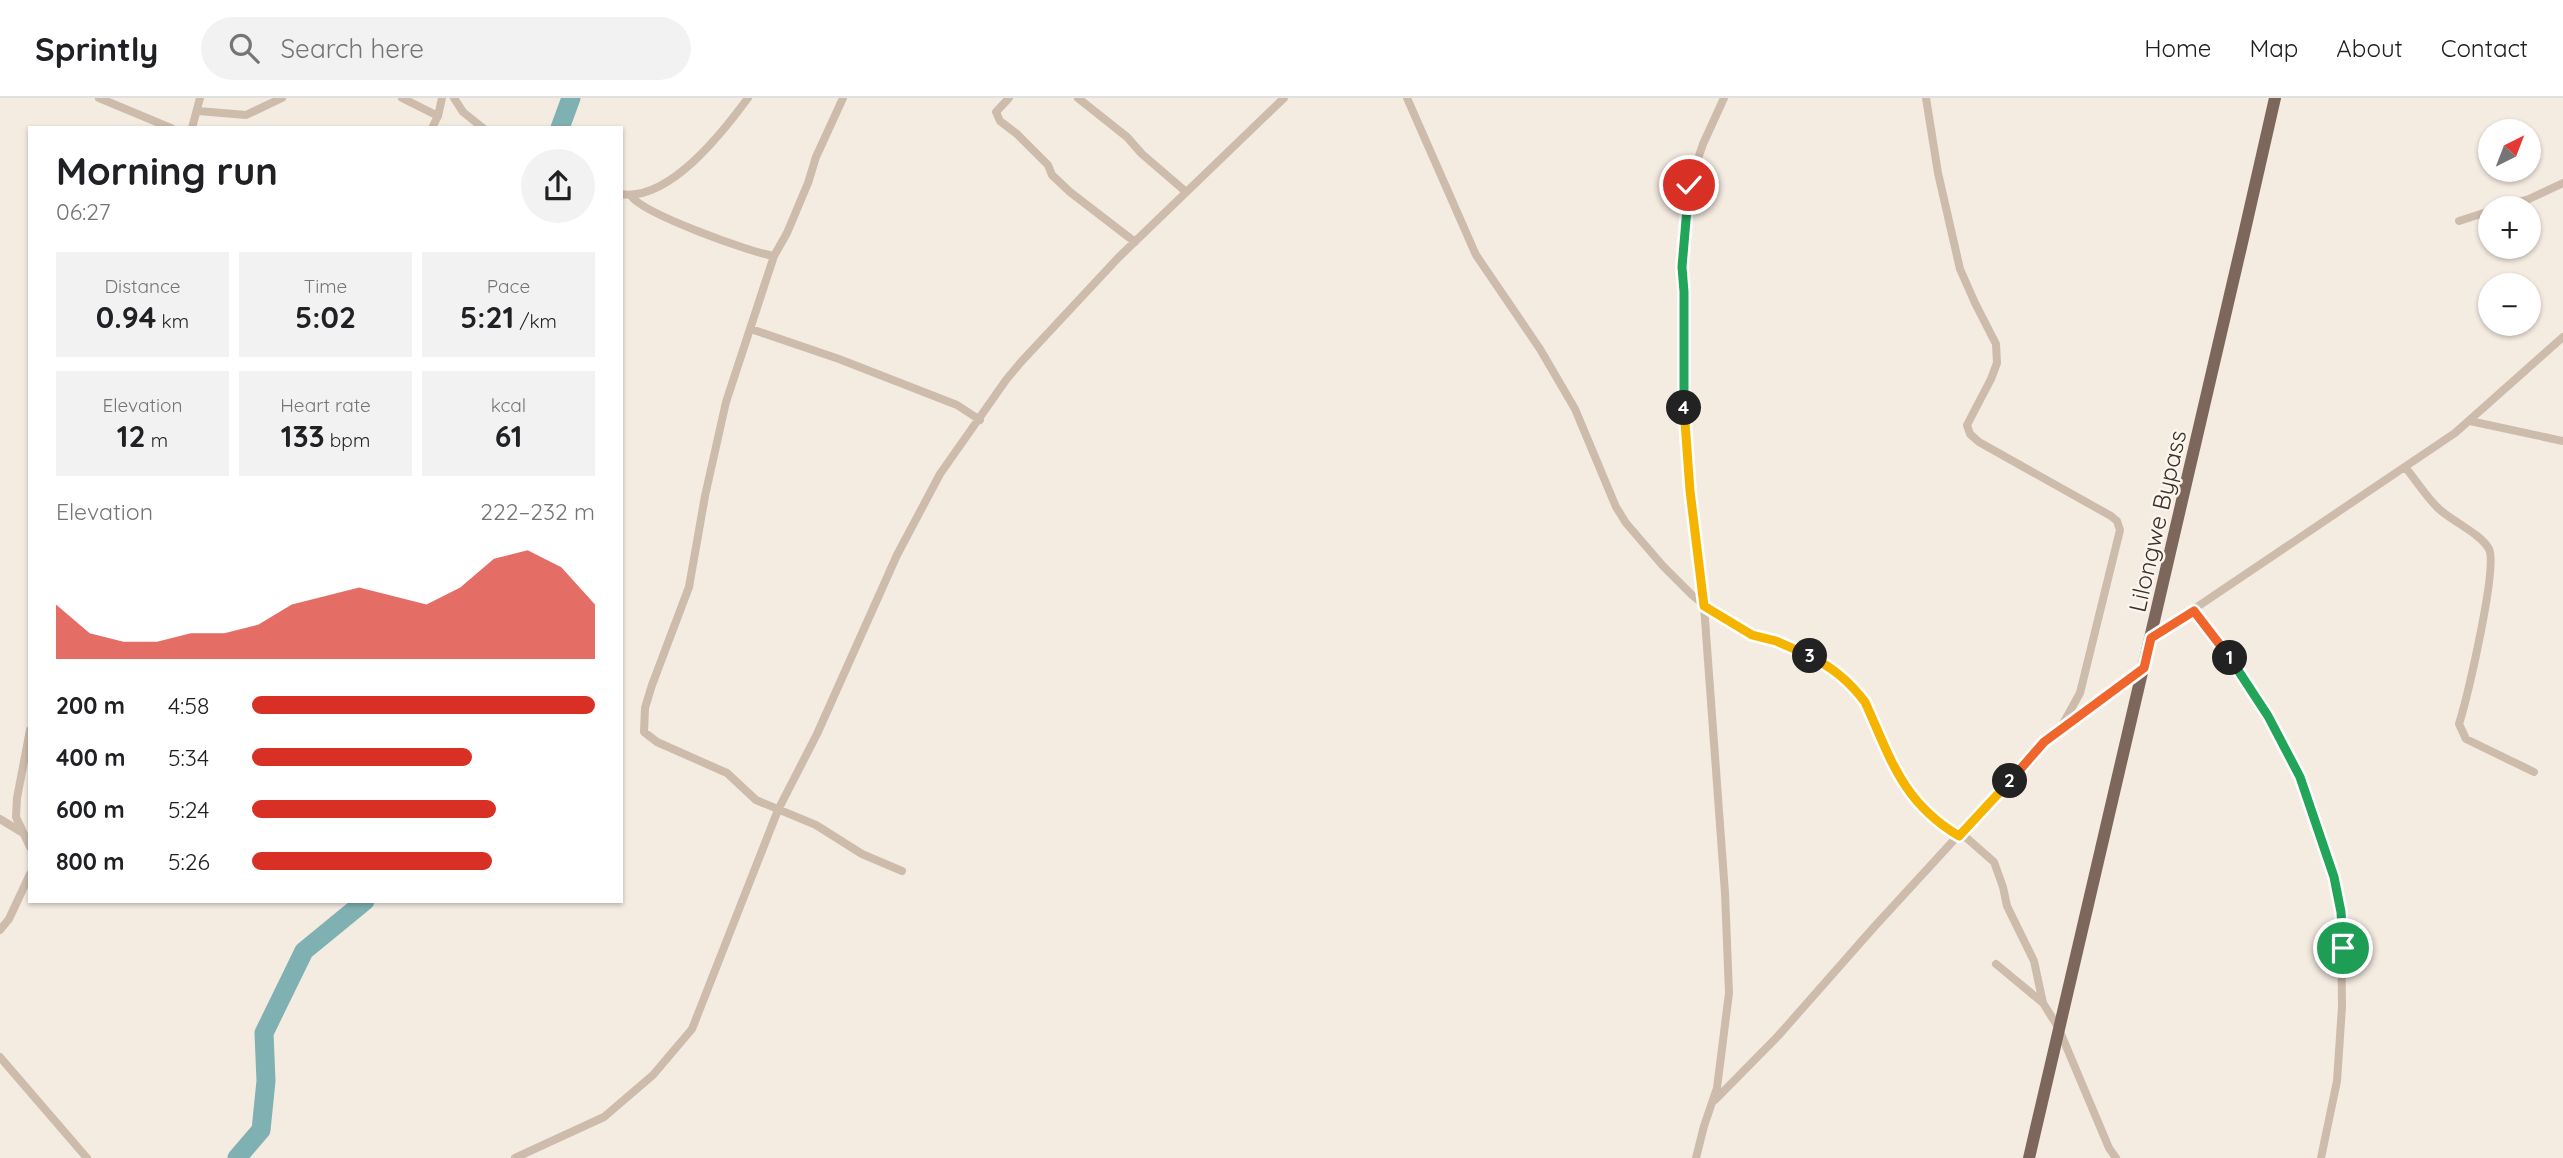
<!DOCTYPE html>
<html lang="en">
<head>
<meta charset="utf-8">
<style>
  :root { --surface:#fff; --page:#f2f2f2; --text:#202124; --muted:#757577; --line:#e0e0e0; --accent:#d93025 }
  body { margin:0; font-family:Quicksand,sans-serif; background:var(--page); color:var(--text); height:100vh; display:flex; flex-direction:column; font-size:26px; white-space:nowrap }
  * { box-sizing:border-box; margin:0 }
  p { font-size:23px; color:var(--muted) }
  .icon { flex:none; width:38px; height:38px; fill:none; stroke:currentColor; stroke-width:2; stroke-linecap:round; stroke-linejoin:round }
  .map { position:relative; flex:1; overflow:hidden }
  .panel { position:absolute; left:28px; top:28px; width:595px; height:777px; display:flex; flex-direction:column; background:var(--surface); border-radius:0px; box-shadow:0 2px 5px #0004 }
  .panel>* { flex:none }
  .needle { width:46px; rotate:42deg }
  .buttons { position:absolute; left:2478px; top:21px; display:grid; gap:14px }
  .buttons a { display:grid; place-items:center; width:63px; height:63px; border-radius:50%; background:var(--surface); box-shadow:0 2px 5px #0004; font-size:35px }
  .pin { position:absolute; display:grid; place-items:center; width:60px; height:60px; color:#fff; margin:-30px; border:4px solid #fff; border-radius:50%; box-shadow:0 2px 7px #0007 }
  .km { position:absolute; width:35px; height:35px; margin:-18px; border-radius:50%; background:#222; color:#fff; font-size:19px; line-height:35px; text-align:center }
  .round { display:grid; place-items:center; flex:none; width:74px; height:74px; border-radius:37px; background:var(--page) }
  .head { display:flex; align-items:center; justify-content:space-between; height:119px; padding:0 28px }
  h1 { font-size:38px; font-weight:700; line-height:52px }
  .metrics { display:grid; grid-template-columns:repeat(3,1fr); gap:10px; height:119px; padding:7px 28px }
  .metrics div { display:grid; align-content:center; border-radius:0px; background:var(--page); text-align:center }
  .metrics b { font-size:30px; font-weight:700 }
  .metrics small { font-size:19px; font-weight:400 }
  .metrics p { font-size:19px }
  .chart { height:196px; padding:14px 28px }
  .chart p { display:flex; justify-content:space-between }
  .chart svg { width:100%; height:126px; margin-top:7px; fill:var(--accent); opacity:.7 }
  ul { padding:0 28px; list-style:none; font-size:23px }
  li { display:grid; grid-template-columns:112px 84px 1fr; align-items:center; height:52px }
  li i { height:18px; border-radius:9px; background:var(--accent) }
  header { display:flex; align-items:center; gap:42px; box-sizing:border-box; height:98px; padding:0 35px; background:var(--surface); border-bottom:2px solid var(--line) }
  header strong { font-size:33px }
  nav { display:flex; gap:38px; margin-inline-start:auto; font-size:24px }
  .search { width:490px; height:63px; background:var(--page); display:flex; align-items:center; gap:18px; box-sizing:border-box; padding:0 24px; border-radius:38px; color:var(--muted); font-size:26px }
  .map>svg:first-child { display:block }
</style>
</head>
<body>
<header>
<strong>Sprintly</strong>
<div class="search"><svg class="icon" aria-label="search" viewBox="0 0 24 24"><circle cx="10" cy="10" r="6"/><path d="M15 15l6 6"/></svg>Search here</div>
<nav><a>Home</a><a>Map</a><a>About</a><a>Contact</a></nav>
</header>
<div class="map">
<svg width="2563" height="1060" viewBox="0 0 2563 1060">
  <rect width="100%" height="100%" fill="#f4ebe1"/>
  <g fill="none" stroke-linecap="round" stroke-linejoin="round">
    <path stroke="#7fb0b2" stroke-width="19" d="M560,30l11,-30
      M237,1060l24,-28 5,-49 -2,-48 40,-82 61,-50"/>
    <path stroke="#cdbbac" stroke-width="8" d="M99,0l72,30
      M402,0l36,18
      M454,0l9,14 20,16
      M843,0l-27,59 -8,26 -21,50 -13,23 -48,146 -21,94 -16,91 -37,98 -7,23 -1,24 13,10 70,31 29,27 60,25 46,29 40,17
      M1009,0l-13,14 4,9 17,13 31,31 4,10 18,17 65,50
      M1078,0l49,39 15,17 43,37
      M1407,0l69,157 64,94 35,60 41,98 10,16 37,43 29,29 23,19 37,21 41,13 34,17 20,15 18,22 33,71 16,28 24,23 21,12
      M1926,0l12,75 22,96 15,34 21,41 1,19 -6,16 -24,46 3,9 9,8 132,74 6,5 3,9 -40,163 -21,38
      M198,13l48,4 36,-17
      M192,30l8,-30
      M432,30l6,-12 4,-18
      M621,96c48,8 102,-62 127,-96
      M631,98c13,18 118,56 143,60
      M2499,110l30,-9 34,-16
      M2459,123l31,-10
      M751,231l88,30 118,46 23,15
      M2470,323l93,20
      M2405,369c11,13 21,30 34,42 13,12 42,25 50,40 9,19 -22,149 -30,175l7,15 68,33
      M2194,513l51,68 23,37 31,61 35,100 7,35 1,95 -5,74 -16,77
      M2151,540l304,-205 108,-96
      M30,632l-13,68 -1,19 14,30
      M0,721l23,14
      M1961,735l33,29 9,25 4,19 27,55 9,42 15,24 51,121 7,10
      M0,832l9,-11 21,-45
      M1996,866l47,39
      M0,959l87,101
      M1715,1002l63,-64 97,-110 169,-184 100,-73
      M515,1060l89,-41 49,-42 39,-46 86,-219 39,-76 80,-179 43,-81 66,-94 15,-18 97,-104 166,-160
      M1696,1060l8,-32 13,-38 12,-95 -4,-100 -21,-287 -14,-115 -5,-62 -3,-162 7,-82 14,-41 21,-46"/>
    <path stroke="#7d675c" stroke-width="12" d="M2029,1060c81,-353 166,-706 246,-1060"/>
  </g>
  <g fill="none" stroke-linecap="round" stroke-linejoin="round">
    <g stroke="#fff" stroke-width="14">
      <path id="split-1" d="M2230,560l38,58 32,61 34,100 7,35 2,36"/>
    </g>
    <g stroke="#fff" stroke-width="14">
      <path id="split-2" d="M2010,683l34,-39 100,-74 7,-30 43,-27 36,47"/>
    </g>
    <g stroke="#fff" stroke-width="14">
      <path id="split-3" d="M1810,558c23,12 39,25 55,46 26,57 37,100 94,134l51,-55"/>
    </g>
    <g stroke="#fff" stroke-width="14">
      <path id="split-4" d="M1684,310l6,83 14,115 48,29 24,6 34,15"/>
    </g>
    <g stroke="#fff" stroke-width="14">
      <path id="split-5" d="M1684,310v-116l-2,-25 7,-82"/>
    </g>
    <use href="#split-1" stroke="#22a559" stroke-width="9"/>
    <use href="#split-2" stroke="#f0652b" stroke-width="9"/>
    <use href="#split-3" stroke="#f5b400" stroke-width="9"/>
    <use href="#split-4" stroke="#f5b400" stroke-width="9"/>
    <use href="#split-5" stroke="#22a559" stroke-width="9"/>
  </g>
  <g text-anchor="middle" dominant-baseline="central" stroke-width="5" stroke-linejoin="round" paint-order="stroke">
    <g font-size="24" fill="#3b302b" stroke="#fbf5ee">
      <text transform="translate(2157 423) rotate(-77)">Lilongwe Bypass</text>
    </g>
  </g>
</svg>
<div class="buttons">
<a><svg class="needle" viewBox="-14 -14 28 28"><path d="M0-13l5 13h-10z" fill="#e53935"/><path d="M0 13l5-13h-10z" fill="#757577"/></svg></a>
<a>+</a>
<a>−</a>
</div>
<div class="pin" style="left:2343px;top:850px;background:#1e9e55"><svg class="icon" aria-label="arrive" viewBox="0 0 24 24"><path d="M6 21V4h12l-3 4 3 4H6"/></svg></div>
<div class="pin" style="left:1689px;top:87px;background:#d93025"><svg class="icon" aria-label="check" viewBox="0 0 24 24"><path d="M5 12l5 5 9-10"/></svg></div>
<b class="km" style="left:2230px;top:560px">1</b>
<b class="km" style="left:2010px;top:683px">2</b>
<b class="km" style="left:1810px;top:558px">3</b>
<b class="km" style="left:1684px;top:310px">4</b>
<section class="panel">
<div class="head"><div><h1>Morning run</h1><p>06:27</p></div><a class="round"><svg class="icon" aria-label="share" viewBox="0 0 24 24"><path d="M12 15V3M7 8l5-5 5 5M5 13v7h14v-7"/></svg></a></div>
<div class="metrics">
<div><p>Distance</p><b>0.94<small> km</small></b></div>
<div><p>Time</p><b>5:02</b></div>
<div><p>Pace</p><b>5:21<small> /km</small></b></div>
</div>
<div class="metrics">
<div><p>Elevation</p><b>12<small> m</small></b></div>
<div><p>Heart rate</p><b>133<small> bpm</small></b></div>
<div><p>kcal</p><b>61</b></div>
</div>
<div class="chart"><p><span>Elevation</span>222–232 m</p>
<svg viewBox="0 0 160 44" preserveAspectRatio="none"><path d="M0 44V25L10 35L20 38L30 38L40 35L50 35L60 32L70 25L80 22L90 19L100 22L110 25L120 19L130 9L140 6L150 12L160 25V44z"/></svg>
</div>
<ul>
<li><b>200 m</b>4:58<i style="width:100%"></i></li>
<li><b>400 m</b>5:34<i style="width:64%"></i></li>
<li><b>600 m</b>5:24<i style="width:71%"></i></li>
<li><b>800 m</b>5:26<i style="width:70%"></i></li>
</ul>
</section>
</div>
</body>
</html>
